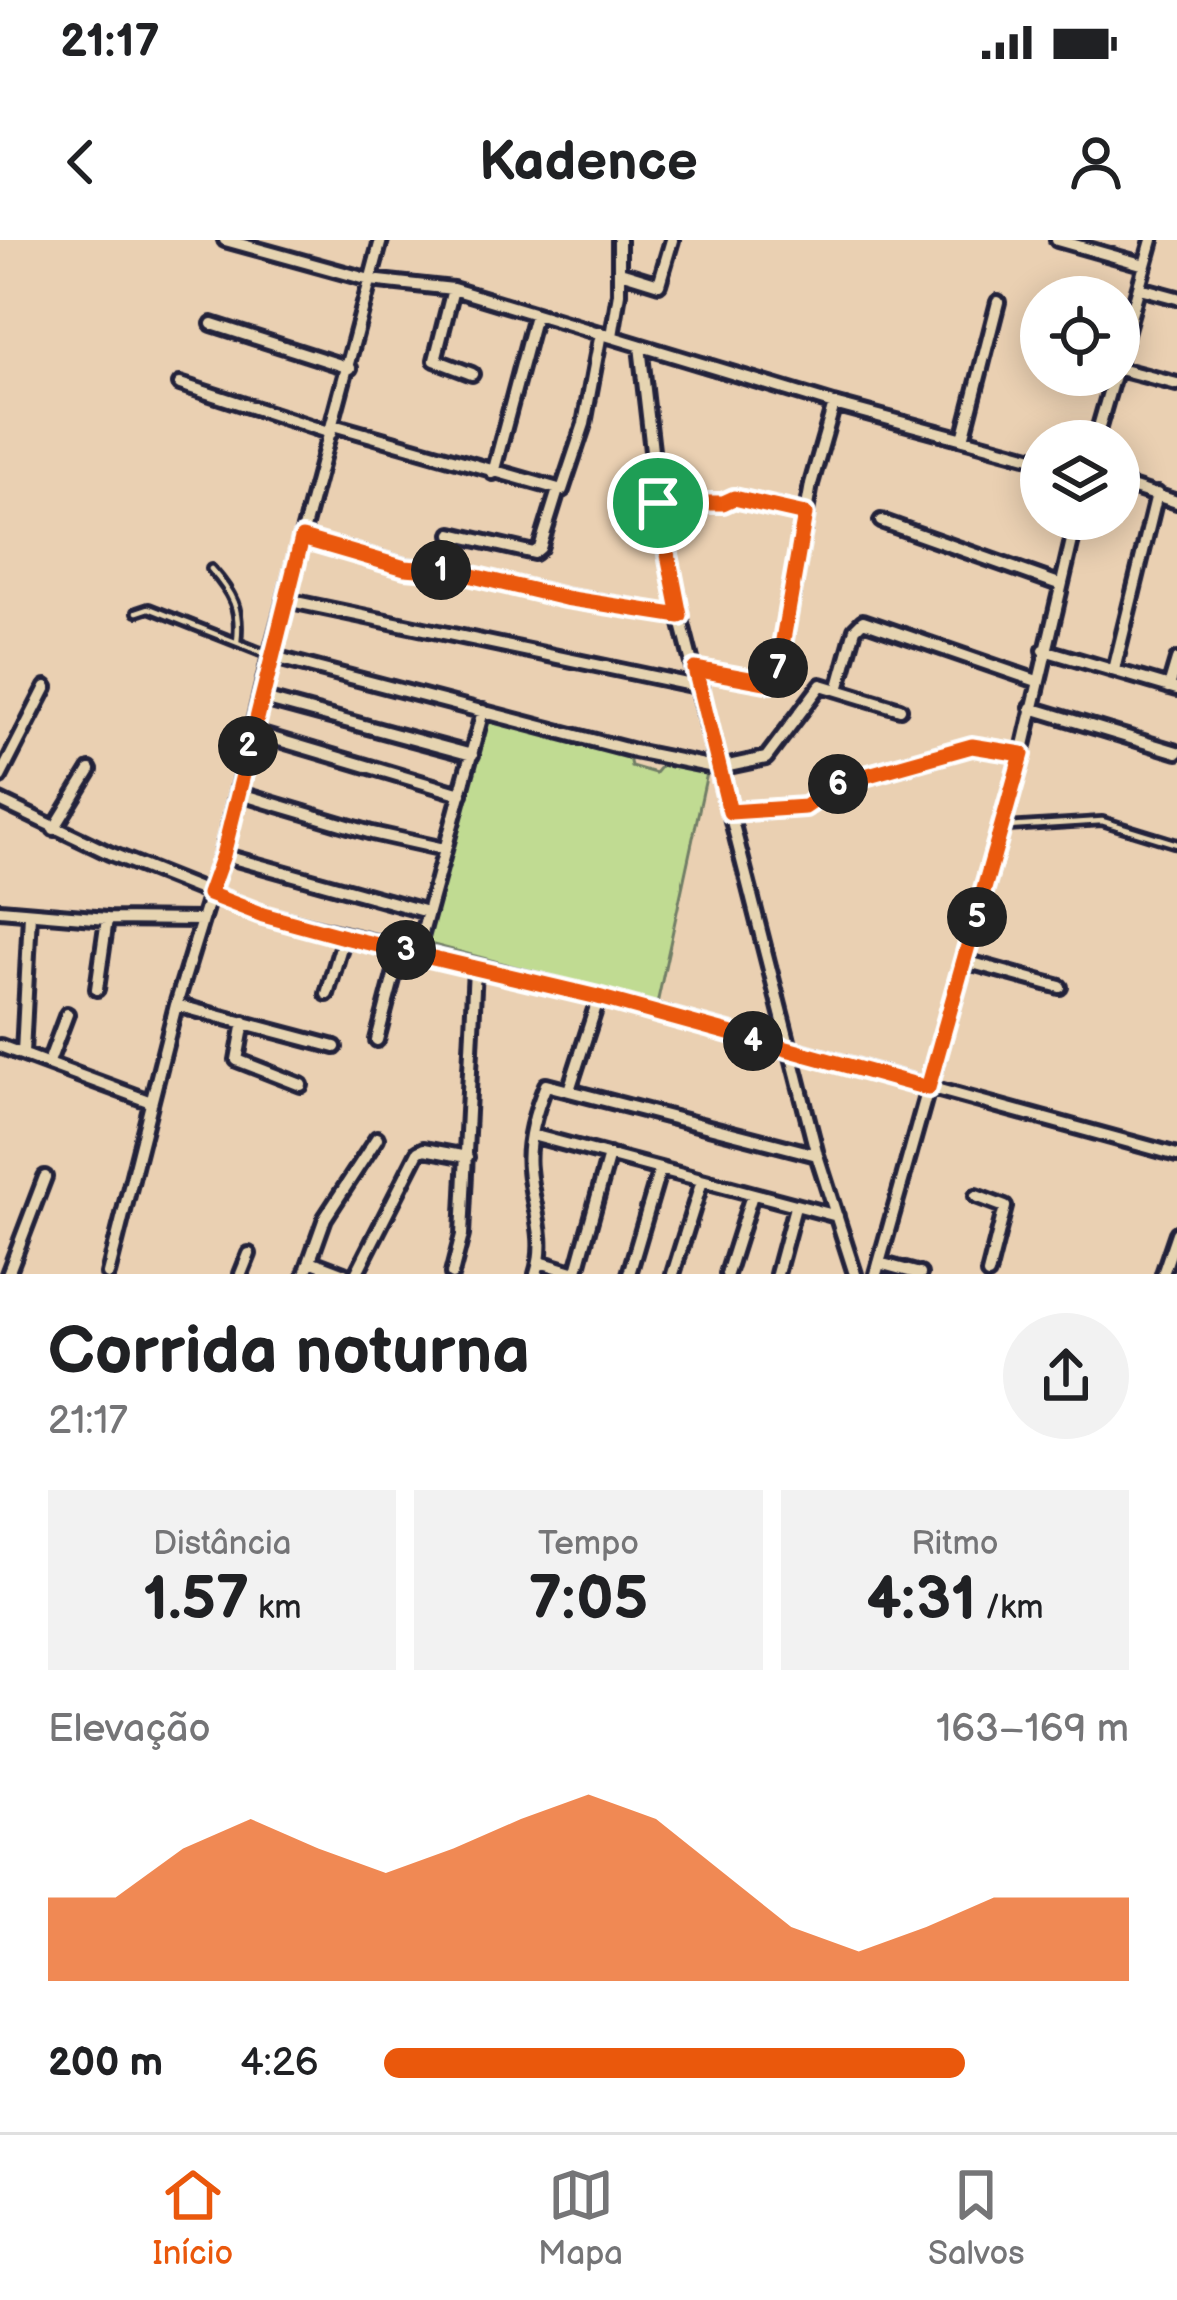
<!DOCTYPE html>
<html lang="pt">
<head>
<meta charset="utf-8">
<style>
  :root { --surface:#fff; --page:#f2f2f2; --text:#202124; --muted:#757577; --line:#e0e0e0; --accent:#ea580c }
  body { margin:0; font-family:"Balsamiq Sans",sans-serif; background:var(--page); color:var(--text); height:100vh; display:flex; flex-direction:column; font-size:45px; white-space:nowrap }
  * { box-sizing:border-box; margin:0 }
  p { font-size:39px; color:var(--muted) }
  .icon { flex:none; width:66px; height:66px; fill:none; stroke:currentColor; stroke-width:2; stroke-linecap:round; stroke-linejoin:round }
  .map { position:relative; height:1034px; overflow:hidden }
  .side { display:flex; flex-direction:column; background:var(--surface); flex:1 }
  .side>* { flex:none }
  .fabs { position:absolute; left:1020px; top:36px; display:grid; gap:24px }
  .fabs a { display:grid; place-items:center; width:120px; height:120px; border-radius:50%; background:var(--surface); box-shadow:0 6px 30px #0003; font-size:60px }
  .pin { position:absolute; display:grid; place-items:center; width:102px; height:102px; color:#fff; margin:-51px; border:6px solid #fff; border-radius:50%; box-shadow:0 3px 12px #0007 }
  .km { position:absolute; width:60px; height:60px; margin:-30px; border-radius:50%; background:#222; color:#fff; font-size:33px; line-height:60px; text-align:center }
  .round { display:grid; place-items:center; flex:none; width:126px; height:126px; border-radius:63px; background:var(--page) }
  .head { display:flex; align-items:center; justify-content:space-between; height:204px; padding:0 48px }
  h1 { font-size:66px; font-weight:700; line-height:90px }
  .metrics { display:grid; grid-template-columns:repeat(3,1fr); gap:18px; height:204px; padding:12px 48px }
  .metrics div { display:grid; align-content:center; border-radius:0px; background:var(--page); text-align:center }
  .metrics b { font-size:60px; font-weight:700 }
  .metrics small { font-size:33px; font-weight:400 }
  .metrics p { font-size:33px }
  .chart { height:336px; padding:24px 48px }
  .chart p { display:flex; justify-content:space-between }
  .chart svg { width:100%; height:216px; margin-top:12px; fill:var(--accent); opacity:.7 }
  ul { padding:0 48px; list-style:none; font-size:39px }
  li { display:grid; grid-template-columns:192px 144px 1fr; align-items:center; height:90px }
  li i { height:30px; border-radius:15px; background:var(--accent) }
  .status { display:flex; justify-content:space-between; align-items:center; height:84px; padding:0 60px; background:var(--surface); direction:ltr }
  .status svg { height:33px; fill:currentColor }
  header { display:flex; justify-content:space-between; align-items:center; height:156px; padding:0 48px; background:var(--surface); font-size:54px; font-weight:700 }
  .tab-bar { display:flex; justify-content:space-around; align-items:center; height:168px; border-top:3px solid var(--line); background:var(--surface); font-size:33px; color:var(--muted) }
  .tab-bar a { display:grid; justify-items:center; gap:6px }
  .tab-bar .on { color:var(--accent) }
  .map>svg:first-child { display:block }
</style>
</head>
<body>
<div class="status"><b>21:17</b><svg viewBox="0 0 49 12"><path d="M0 12V9h3v3zM5 12V6h3v6zM10 12V3h3v9zM15 12V0h3v12zM26 1h20v11H26zM47 4h2v5h-2z"/></svg></div>
<header><svg class="icon" aria-label="back" viewBox="0 0 24 24"><path d="M15 5l-7 7 7 7"/></svg>Kadence<svg class="icon" aria-label="person" viewBox="0 0 24 24"><circle cx="12" cy="8" r="4"/><path d="M4 21q1-7 8-7t8 7"/></svg></header>
<div class="map">
<svg width="1177" height="1034" viewBox="0 0 1177 1034">
  <rect width="100%" height="100%" fill="#ead0b2"/>
  <filter id="ink" filterUnits="userSpaceOnUse"><feTurbulence type="fractalNoise" baseFrequency=".00833" numOctaves="2"/><feDisplacementMap in="SourceGraphic" scale="24" xChannelSelector="R" yChannelSelector="G"/><feConvolveMatrix kernelMatrix="1 2 1 2 8 2 1 2 1" color-interpolation-filters="sRGB"/></filter>
  <g filter="url(#ink)">
    <path fill="#c0db92" stroke="#717e66" stroke-width="3" d="M486,475l142,38 3,13 24,7 11,-13 41,13 -50,231 -235,-62z"/>
    <g fill="none" stroke-linecap="round" stroke-linejoin="round">
      <g stroke="#22223b" stroke-width="14">
        <path id="lane" d="M211,329c22,25 30,40 26,73
          M137,372l12,-4 117,46
          M1007,587l95,-6 75,23"/>
      </g>
      <g stroke="#22223b" stroke-width="20">
        <path id="street" d="M225,0l145,40 83,9 381,115 207,56
          M1057,0l88,25
          M620,32l39,12 13,-44
          M1140,48l37,10
          M453,49l-18,71 37,14
          M212,84l138,44
          M612,96l7,-43v-53
          M640,106l18,157 22,113 137,539 38,119
          M1119,118l33,-118
          M1119,129l58,15
          M180,144l151,49
          M333,185l229,65 22,-66 17,-91
          M963,199l35,-137
          M1095,201l19,-66
          M493,233l42,-158
          M1119,243l58,19
          M658,263h65l11,-5 71,16
          M881,281l178,63
          M452,294l82,19 6,-5 18,-58
          M302,298l103,29 51,5 109,25 115,19
          M286,360l415,87
          M1044,410l133,39
          M270,416l364,95 85,17 47,-10 55,-73 79,24
          M695,429l76,14 5,-2 35,-197 23,-80
          M1114,430l43,-176
          M1169,447l8,-27
          M838,450l17,-61 8,-8 174,60
          M260,458l212,57
          M1031,468l146,44
          M252,492l209,62
          M0,537l46,-90
          M237,553l135,40 72,16
          M0,561l109,52 155,62 335,82 578,158
          M730,572l75,-5 35,-24 132,-37 50,8
          M54,589l36,-59
          M222,615l205,57
          M0,670l107,9 95,1
          M417,712l66,-241
          M965,721l95,26
          M97,749l10,-70
          M327,754l17,-57
          M176,765l159,42
          M244,782l-7,38 64,25
          M377,800l24,-91
          M0,806l151,56
          M23,813l7,-139
          M49,822l18,-48
          M569,850l30,-93
          M532,895l305,81
          M976,956l29,11 -17,67
          M310,1021l34,13
          M540,1022l39,12
          M879,1023l41,11
          M8,1034l37,-97
          M108,1034l68,-269 46,-150 48,-199 111,-416
          M241,1034l8,-20
          M305,1034l20,-56 52,-80
          M356,1034l62,-122 6,-3 43,8
          M452,1034l10,-39 13,-267
          M536,1034c12,-37 -4,-68 -7,-105 -3,-26 7,-60 17,-84l271,70
          M576,1034l33,-119
          M629,1034l31,-105
          M673,1034l29,-93
          M727,1034l25,-79
          M777,1034l18,-67
          M876,1034l146,-520 55,-235
          M1163,1034l14,-41"/>
      </g>
      <use href="#lane" stroke="#e6d4b1" stroke-width="4.5"/>
      <use href="#street" stroke="#e6d4b1" stroke-width="10"/>
    </g>
  </g>
  <g fill="none" stroke-linecap="round" stroke-linejoin="round" filter="url(#ink)">
    <g stroke="#fff" stroke-width="24">
      <path id="route" d="M734,258l71,16 -29,166 -5,3 -76,-14 35,143 75,-5 35,-24 132,-37 50,8 -94,334 -330,-91 -254,-60 -81,-22 -54,-21 14,-39 79,-317 103,30 51,4 109,26 115,18 -22,-113h65z"/>
    </g>
    <use href="#route" stroke="#ea580c" stroke-width="15"/>
  </g>
</svg>
<div class="fabs">
<a><svg class="icon" aria-label="locate" viewBox="0 0 24 24"><circle cx="12" cy="12" r="6"/><path d="M12 2v4M12 18v4M2 12h4M18 12h4"/></svg></a>
<a><svg class="icon" aria-label="layers" viewBox="0 0 24 24"><path d="M12 4l9 5-9 5-9-5zM3 14l9 5 9-5"/></svg></a>
</div>
<div class="pin" style="left:658px;top:263px;background:#1e9e55"><svg class="icon" aria-label="arrive" viewBox="0 0 24 24"><path d="M6 21V4h12l-3 4 3 4H6"/></svg></div>
<b class="km" style="left:441px;top:330px">1</b>
<b class="km" style="left:248px;top:506px">2</b>
<b class="km" style="left:406px;top:710px">3</b>
<b class="km" style="left:753px;top:801px">4</b>
<b class="km" style="left:977px;top:677px">5</b>
<b class="km" style="left:838px;top:544px">6</b>
<b class="km" style="left:778px;top:428px">7</b>
</div>
<section class="side">
<div class="head"><div><h1>Corrida noturna</h1><p>21:17</p></div><a class="round"><svg class="icon" aria-label="share" viewBox="0 0 24 24"><path d="M12 15V3M7 8l5-5 5 5M5 13v7h14v-7"/></svg></a></div>
<div class="metrics">
<div><p>Distância</p><b>1.57<small> km</small></b></div>
<div><p>Tempo</p><b>7:05</b></div>
<div><p>Ritmo</p><b>4:31<small> /km</small></b></div>
</div>
<div class="chart"><p><span>Elevação</span>163–169 m</p>
<svg viewBox="0 0 160 44" preserveAspectRatio="none"><path d="M0 44V27L10 27L20 17L30 11L40 17L50 22L60 17L70 11L80 6L90 11L100 22L110 33L120 38L130 33L140 27L150 27L160 27V44z"/></svg>
</div>
<ul>
<li><b>200 m</b>4:26<i style="width:78%"></i></li>
</ul>
</section>
<nav class="tab-bar">
<a class="on"><svg class="icon" aria-label="home" viewBox="0 0 24 24"><path d="M3 11l9-7 9 7M6 9v11h12V9"/></svg>Início</a>
<a><svg class="icon" aria-label="map" viewBox="0 0 24 24"><path d="M3 6l6-2 6 2 6-2v14l-6 2-6-2-6 2zM9 4v14M15 6v14"/></svg>Mapa</a>
<a><svg class="icon" aria-label="saved" viewBox="0 0 24 24"><path d="M7 4h10v16l-5-4-5 4z"/></svg>Salvos</a>
</nav>
</body>
</html>
